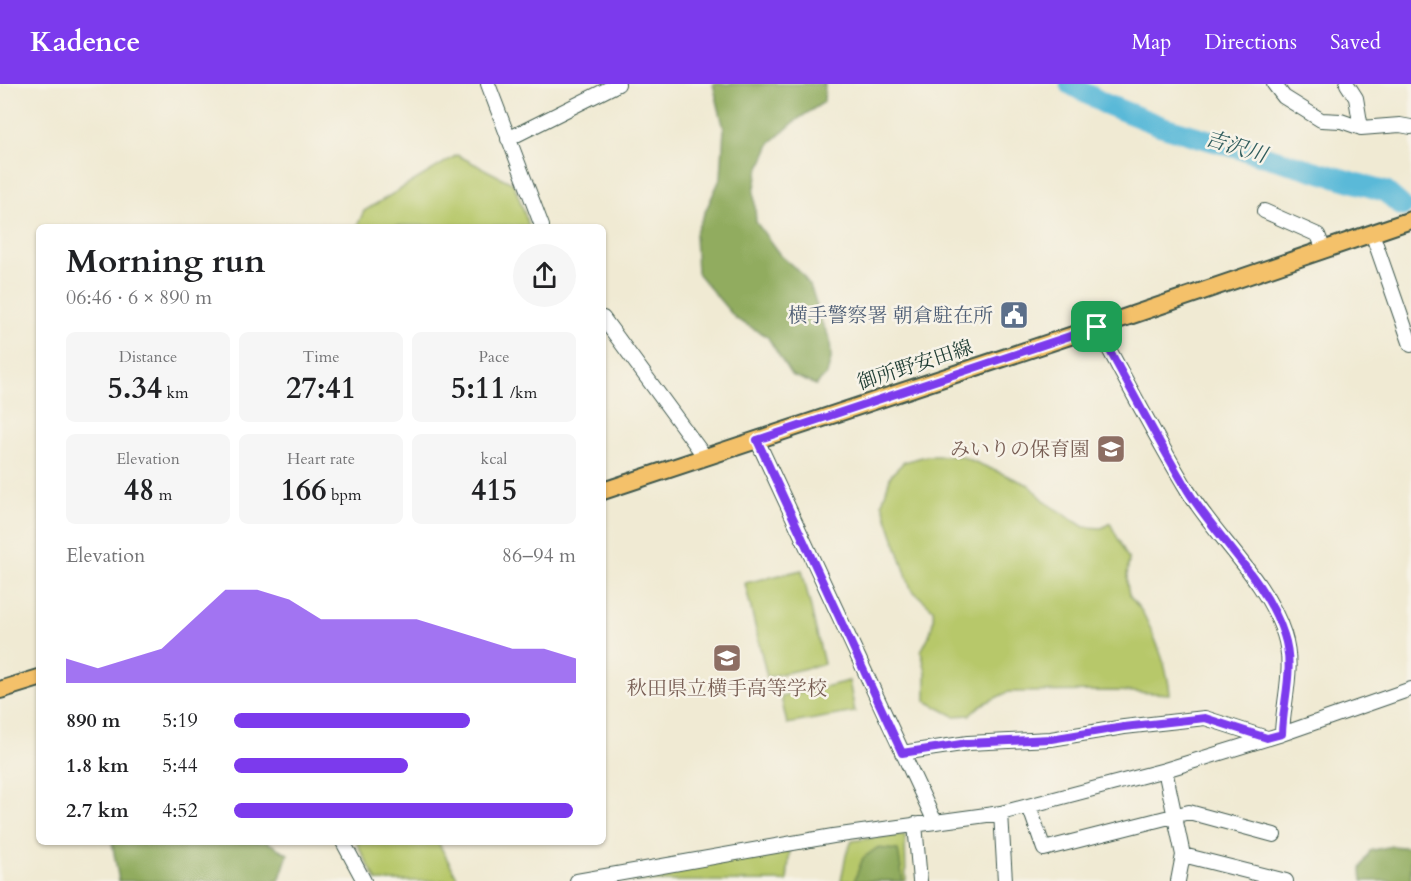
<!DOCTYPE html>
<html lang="en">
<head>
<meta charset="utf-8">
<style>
  :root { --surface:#fff; --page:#f6f6f6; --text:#202124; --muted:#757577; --accent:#7c3aed }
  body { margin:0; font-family:Cardo,"Noto Serif JP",serif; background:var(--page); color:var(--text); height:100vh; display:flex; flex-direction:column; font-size:22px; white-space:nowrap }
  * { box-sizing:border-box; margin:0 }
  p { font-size:20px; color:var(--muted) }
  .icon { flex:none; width:33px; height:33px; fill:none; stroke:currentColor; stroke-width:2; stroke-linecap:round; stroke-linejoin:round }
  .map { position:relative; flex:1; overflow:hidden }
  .panel { position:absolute; left:36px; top:140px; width:570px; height:621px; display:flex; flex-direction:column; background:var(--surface); border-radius:9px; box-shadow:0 2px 4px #0004 }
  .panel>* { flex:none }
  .pin { position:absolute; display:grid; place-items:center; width:51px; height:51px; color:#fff; margin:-26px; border-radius:12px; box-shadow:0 3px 9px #0006 }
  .round { display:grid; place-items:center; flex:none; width:63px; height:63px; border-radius:32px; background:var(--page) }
  .overview { display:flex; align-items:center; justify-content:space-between; height:102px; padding:0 30px }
  h1 { font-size:33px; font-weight:700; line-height:45px }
  .metrics { display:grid; grid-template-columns:repeat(3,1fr); gap:9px; height:102px; padding:6px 30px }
  .metrics div { display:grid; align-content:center; border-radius:9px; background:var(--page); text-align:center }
  .metrics b { font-size:30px; font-weight:700 }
  .metrics small { font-size:16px; font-weight:400 }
  .metrics p { font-size:16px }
  .chart { height:168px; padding:12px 30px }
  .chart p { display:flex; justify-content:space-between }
  .chart svg { width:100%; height:108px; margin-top:6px; fill:var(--accent); opacity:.7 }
  ul { padding:0 30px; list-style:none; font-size:20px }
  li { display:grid; grid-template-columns:96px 72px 1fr; align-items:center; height:45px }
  li i { height:15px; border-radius:8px; background:var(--accent) }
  header { display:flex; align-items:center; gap:36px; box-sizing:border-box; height:84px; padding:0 30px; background:var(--accent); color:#fff }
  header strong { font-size:28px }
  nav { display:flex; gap:33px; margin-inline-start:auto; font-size:21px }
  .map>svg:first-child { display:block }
</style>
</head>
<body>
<header>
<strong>Kadence</strong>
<nav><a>Map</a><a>Directions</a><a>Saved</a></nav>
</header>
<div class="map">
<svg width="1411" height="797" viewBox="0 0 1411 797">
  <rect width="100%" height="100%" fill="#f7f3e8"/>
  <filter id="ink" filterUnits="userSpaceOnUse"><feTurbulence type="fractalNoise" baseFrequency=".0167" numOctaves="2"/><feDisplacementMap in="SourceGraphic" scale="12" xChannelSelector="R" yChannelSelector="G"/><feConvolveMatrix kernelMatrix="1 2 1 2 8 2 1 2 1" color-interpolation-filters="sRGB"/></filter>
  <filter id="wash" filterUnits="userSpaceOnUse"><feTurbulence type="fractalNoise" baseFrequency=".008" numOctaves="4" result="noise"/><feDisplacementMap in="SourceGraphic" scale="24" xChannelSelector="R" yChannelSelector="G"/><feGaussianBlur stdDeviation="1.35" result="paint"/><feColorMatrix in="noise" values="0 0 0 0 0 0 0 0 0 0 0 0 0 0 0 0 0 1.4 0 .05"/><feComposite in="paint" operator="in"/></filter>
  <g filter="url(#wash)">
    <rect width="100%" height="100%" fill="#f0ead3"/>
    <path fill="#b7c86b" stroke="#6b8250" stroke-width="1.5" d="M457,71l57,29 15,42h-172l7,-15z
      M926,372h35l68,29 19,19 36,23 18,1 8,-5 19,37c-2,11 -4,25 1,36 4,7 11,12 14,19 12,24 24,53 26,79l-54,-3 -108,1 -27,13 -11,10 -16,1 -28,-15v-29l-5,-21c8,-14 14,-26 12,-42l-22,-20 -29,-86 9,-28 13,-13z
      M802,486l22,94 -57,13 -22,-94z
      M849,597l6,31 -68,12 -6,-27z
      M892,751h13l1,46h-65l5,-26 6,-14z
      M356,758h82l21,39h-82z
      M790,764l-3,33h-194z"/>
    <path fill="#91ac5f" stroke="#58744a" stroke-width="1.5" d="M713,0h112l-1,18 -26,17 -27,23 -13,30 -4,20 2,30 24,33 22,19 10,16 10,33 8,16 1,20 -4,15 -11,11 -25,-10 -24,-39 -31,-17 -39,-46 -2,-39 26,-57 3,-48z
      M112,758h155l21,12 -9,27h-160z
      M1392,762l19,2v33h-49l-1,-12 9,-18z
      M877,764l21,2 5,31h-49l9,-23z"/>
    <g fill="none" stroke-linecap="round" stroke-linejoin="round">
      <path stroke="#5ab9d8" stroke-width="21" d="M1070,0l33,19 58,23 209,61 16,5 16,14"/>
    </g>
  </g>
  <g filter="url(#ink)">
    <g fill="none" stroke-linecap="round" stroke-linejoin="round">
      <g stroke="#3e574c" stroke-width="16">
        <path id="minor" d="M488,0l54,142
          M1274,0l10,13 37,23 20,1 20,7 39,-3 11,2
          M1347,0l9,14 5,30
          M508,55l110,-55
          M1264,127l54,24 6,15
          M1372,149l39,112
          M603,234l102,139
          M1097,243c30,55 59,111 91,164 29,47 79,90 96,143 11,34 -1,66 -2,100
          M757,356l178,382
          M902,669l66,-10 83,-4 73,-12 81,-9 62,20
          M1165,686l18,85 -5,26
          M1029,722l15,43 145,-37 85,23
          M1001,729l4,68
          M915,740l5,57
          M343,758l21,39
          M1183,771l103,26
          M577,797l256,-45 168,-23 164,-43 117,-36 129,-45"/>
      </g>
      <g stroke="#3e574c" stroke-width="20">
        <path id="major" d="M603,407l494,-164 314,-107
          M0,606l39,-12"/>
      </g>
      <use href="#minor" stroke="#fff" stroke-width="14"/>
      <use href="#major" stroke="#f4c16a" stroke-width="16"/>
    </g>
  </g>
  <g fill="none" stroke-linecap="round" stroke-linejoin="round" filter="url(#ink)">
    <g stroke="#fff" stroke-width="12">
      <path id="route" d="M1097,243c30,55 59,111 91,164 29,47 79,90 96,144 11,33 -1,65 -2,99l-15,4 -62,-20 -81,9 -73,12 -83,4 -66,10 -145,-313z"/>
    </g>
    <use href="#route" stroke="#7c3aed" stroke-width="8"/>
  </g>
  <defs>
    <g id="civic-square" transform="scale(1.5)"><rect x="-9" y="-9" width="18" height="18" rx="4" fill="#5c6f8a" stroke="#f7f3e8"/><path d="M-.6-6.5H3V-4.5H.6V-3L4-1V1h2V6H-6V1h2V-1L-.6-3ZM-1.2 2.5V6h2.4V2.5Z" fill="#fff"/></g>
    <g id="school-square" transform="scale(1.5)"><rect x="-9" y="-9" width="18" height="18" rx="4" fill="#8d6e63" stroke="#f7f3e8"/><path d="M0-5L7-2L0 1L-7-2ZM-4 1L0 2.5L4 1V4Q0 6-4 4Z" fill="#fff"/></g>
  </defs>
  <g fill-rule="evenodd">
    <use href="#civic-square" x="1014" y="231"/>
    <use href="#school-square" x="1111" y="365"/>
    <use href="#school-square" x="727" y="574"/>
  </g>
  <g text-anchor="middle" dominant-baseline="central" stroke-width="5" stroke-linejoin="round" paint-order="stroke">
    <g font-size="20" fill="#4e5e75" stroke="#f7f3e8" text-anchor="end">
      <text x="993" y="231">横手警察署 朝倉駐在所</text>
    </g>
    <g font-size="20" fill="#1f3d34" stroke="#f7f3e8">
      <text transform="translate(915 281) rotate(-18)">御所野安田線</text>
    </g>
    <g font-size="20" fill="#785e54" stroke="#f7f3e8" text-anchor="end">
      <text x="1090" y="365">みいりの保育園</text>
      <text x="727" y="604" text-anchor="middle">秋田県立横手高等学校</text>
    </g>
    <g font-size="21" font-style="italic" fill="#2e5c5d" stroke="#f7f3e8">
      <text transform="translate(1236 63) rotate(17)">吉沢川</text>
    </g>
  </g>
</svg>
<div class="pin" style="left:1097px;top:243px;background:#1e9e55"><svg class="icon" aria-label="arrive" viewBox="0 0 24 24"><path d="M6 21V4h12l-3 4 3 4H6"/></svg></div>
<section class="panel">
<div class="overview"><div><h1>Morning run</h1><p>06:46 · 6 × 890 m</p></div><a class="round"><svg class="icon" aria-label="share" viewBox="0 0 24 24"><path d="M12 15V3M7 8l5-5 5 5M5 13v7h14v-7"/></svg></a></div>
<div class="metrics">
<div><p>Distance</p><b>5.34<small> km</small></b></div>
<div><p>Time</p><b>27:41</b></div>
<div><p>Pace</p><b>5:11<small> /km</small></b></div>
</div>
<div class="metrics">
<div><p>Elevation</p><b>48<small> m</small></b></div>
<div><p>Heart rate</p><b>166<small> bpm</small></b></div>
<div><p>kcal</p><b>415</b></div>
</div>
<div class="chart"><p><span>Elevation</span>86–94 m</p>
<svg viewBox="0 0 160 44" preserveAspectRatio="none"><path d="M0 44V34L10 38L20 34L30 30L40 18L50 6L60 6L70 10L80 18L90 18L100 18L110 18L120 22L130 26L140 30L150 30L160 34V44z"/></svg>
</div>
<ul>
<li><b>890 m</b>5:19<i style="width:69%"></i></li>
<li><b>1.8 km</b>5:44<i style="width:51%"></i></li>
<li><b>2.7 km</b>4:52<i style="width:99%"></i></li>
</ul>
</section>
</div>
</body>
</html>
